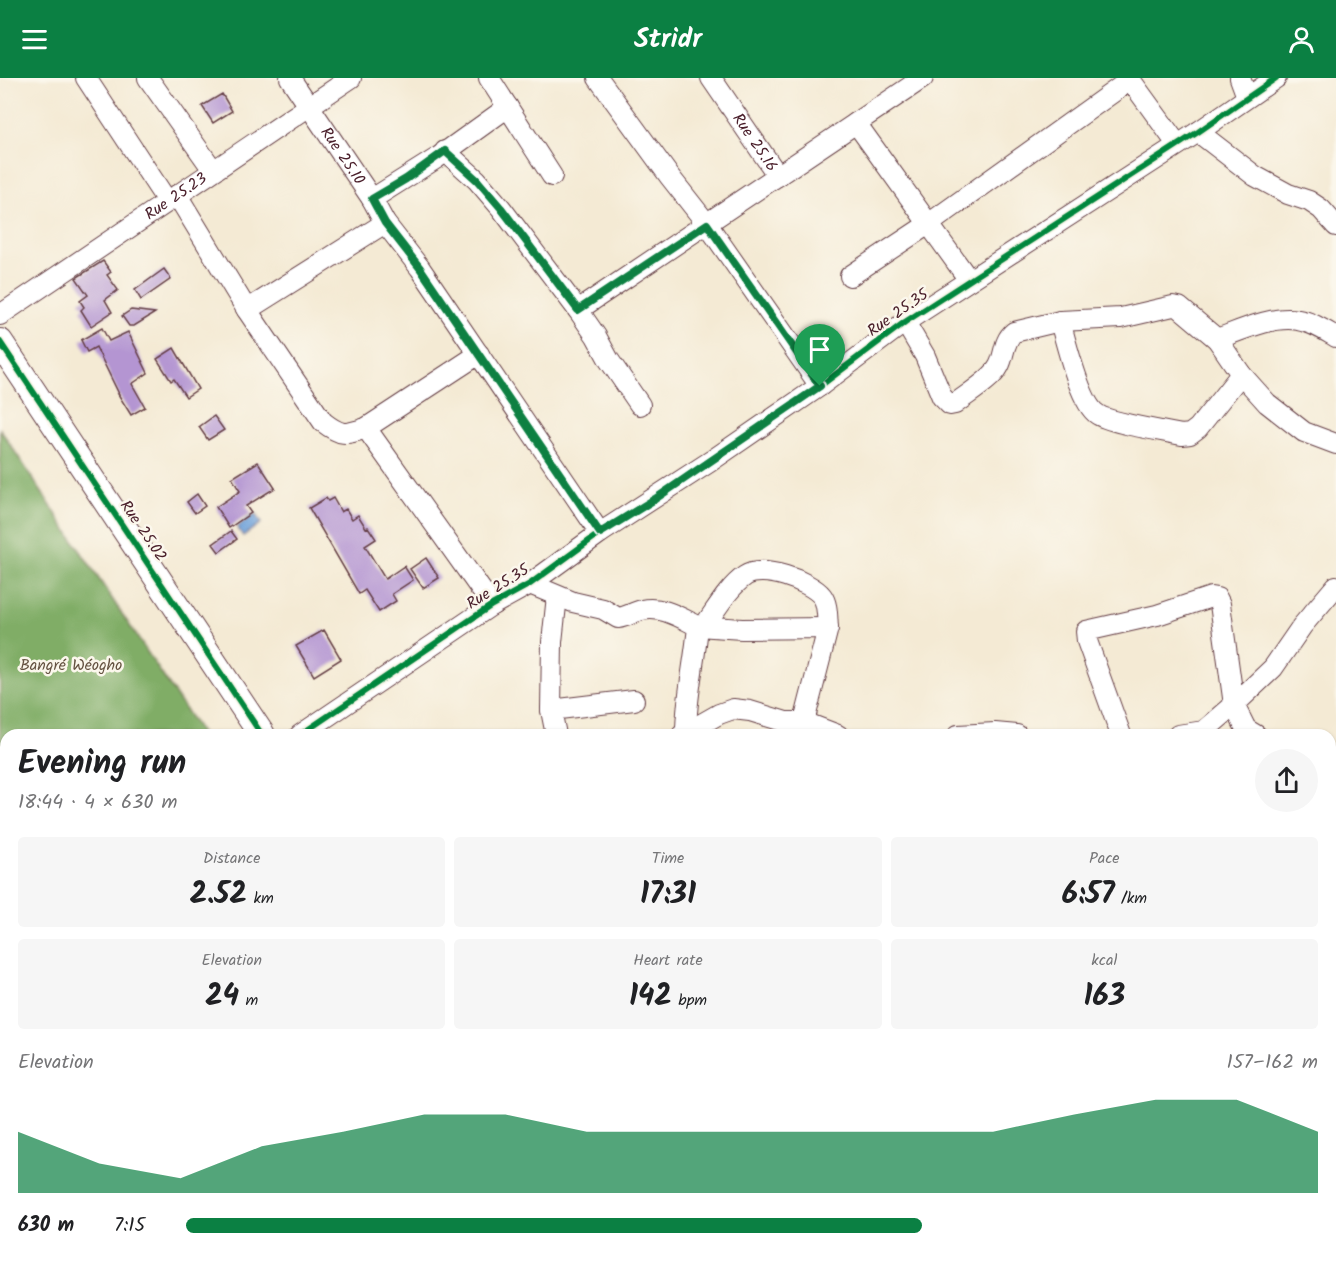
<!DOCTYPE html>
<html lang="en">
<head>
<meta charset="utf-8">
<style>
  :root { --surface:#fff; --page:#f6f6f6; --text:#202124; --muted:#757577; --accent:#0b8043 }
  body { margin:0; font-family:Kalam,sans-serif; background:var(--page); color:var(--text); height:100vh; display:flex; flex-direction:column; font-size:22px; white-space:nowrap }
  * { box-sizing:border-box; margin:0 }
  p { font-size:20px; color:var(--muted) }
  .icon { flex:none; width:33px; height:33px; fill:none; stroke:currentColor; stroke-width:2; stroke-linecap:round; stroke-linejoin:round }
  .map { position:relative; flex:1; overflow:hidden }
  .drawer { position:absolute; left:0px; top:651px; width:1336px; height:532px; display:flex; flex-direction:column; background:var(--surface); border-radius:18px 18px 0 0; box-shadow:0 2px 4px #0004 }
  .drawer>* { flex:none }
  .pin { position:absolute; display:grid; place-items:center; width:51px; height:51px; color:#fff; margin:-62px -26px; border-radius:50% 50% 50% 0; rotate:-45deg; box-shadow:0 0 6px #0007 }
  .pin .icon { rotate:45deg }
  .round { display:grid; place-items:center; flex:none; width:63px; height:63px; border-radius:32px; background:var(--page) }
  .summary { display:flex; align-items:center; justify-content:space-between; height:102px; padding:0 18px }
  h1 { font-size:33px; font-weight:800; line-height:45px }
  .figures { display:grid; grid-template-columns:repeat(3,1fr); gap:9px; height:102px; padding:6px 18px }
  .figures div { display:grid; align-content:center; border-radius:6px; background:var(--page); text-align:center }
  .figures b { font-size:30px; font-weight:800 }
  .figures small { font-size:16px; font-weight:400 }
  .figures p { font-size:16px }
  .chart { height:168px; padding:12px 18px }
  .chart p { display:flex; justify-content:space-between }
  .chart svg { width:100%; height:108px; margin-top:6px; fill:var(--accent); opacity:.7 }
  ul { padding:0 18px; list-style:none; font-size:20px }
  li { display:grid; grid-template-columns:96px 72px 1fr; align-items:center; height:45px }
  li i { height:15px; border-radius:8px; background:var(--accent) }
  header { display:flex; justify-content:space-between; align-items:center; height:78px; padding:0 18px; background:var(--accent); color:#fff; font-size:27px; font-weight:800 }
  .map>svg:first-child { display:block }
</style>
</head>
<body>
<header><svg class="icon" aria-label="menu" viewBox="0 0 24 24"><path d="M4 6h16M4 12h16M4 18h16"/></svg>Stridr<svg class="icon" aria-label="person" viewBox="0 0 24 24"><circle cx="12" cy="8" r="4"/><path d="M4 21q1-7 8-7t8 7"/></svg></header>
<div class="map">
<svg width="1336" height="1183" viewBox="0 0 1336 1183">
  <rect width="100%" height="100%" fill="#fbf7ec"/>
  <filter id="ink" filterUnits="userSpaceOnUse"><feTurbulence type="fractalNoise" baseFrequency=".0167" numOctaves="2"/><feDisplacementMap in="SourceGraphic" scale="12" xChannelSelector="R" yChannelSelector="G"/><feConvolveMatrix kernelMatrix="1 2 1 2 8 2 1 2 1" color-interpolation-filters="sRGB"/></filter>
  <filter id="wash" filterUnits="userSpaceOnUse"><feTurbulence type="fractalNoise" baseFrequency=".008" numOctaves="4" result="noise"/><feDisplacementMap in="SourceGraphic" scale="24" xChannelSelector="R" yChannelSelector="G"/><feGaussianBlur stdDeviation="1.35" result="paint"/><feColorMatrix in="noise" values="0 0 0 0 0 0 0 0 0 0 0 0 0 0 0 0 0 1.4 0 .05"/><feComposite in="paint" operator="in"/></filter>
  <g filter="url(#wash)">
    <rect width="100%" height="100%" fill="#f4ead4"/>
    <path fill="#80ad66" stroke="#656648" stroke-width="1.5" d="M0,351l202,306h-196v504l-6,-2z
      M61,1178h266l-6,5h-242z"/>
    <path fill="#6fa2da" stroke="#5c6082" stroke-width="1.5" d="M255,436l6,9 -18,13 -6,-9z"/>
    <g id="blocks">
      <path fill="#b495d2" d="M222,16l10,17 -19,12 -11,-17z
        M103,183l8,11 -4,3 11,15 -13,10 7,12 -21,14 -10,-16 3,-3 -4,-6 8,-6 -12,-17z
        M164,191l7,10 -30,21 -6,-10z
        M131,232l24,3 -21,13h-5l-7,-10z
        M102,250l7,13 19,-9 20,41 -16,11 13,23 -14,8 -13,-21h1l-23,-47 -9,5 -6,-12z
        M174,270l24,41 -12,8 -12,-18 -3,2 -14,-22z
        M214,338l10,14 -16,10 -9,-13z
        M258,384l17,26 -29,18 5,7 -22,15 -13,-21 24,-16 -8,-13z
        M197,416l8,12 -10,7 -8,-11z
        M326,420l2,3 5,-3 8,14 5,-3 6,10 6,-4 8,13 2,-1 8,12 -11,7 20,33 19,-13 9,14 -21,14 4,7 -17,11 -14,-22 -6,4 -50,-86z
        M231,453l6,8 -18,13 -6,-8z
        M426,480l13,20 -16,10 -13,-19z
        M324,552l17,29 -27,17 -18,-30z"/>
    </g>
  </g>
  <g filter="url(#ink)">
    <use href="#blocks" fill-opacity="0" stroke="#643d44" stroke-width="1.5"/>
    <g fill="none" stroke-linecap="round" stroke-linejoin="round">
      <g stroke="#643d44" stroke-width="22">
        <g id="minor">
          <path d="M86,0l81,123"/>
          <path d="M148,0l65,92"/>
          <path id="s1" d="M290,0l82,121 13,24 35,45 180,265"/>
          <path d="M489,0l63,98"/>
          <path d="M598,0l72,99 37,47 113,162"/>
          <path id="s2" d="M711,0l67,98"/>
          <path d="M1129,0l48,66"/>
          <path d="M1240,0l7,19"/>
          <path d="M856,45l113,157"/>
          <path d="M1198,54l57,44 33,18 21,7 12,8 15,17"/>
          <path d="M445,73l32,29 24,28 77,102 18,26 13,24 31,45"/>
          <path d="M177,117l70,115 76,112c18,14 22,13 43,6l113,-74"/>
          <path d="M372,121l65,-41 71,-51"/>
          <path d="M850,198l80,-53 200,-143"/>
          <path d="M247,232l138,-87"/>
          <path d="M578,232l345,-232"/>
          <path id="s3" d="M0,237l351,-237"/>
          <path d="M1060,243c6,21 20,82 37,93 12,9 67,17 85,21l8,-1 8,-6 43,-54"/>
          <path d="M905,244l20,34 17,41 8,8 5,-1c12,-10 37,-24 44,-38 6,-11 4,-25 15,-34l46,-11 61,-3 52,-12 6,1 38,32 24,35 26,29 37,29 32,12"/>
          <path d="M1217,261c22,-8 57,-24 81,-19 14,2 26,10 38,17"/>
          <path d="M366,350l126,177"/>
          <path d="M530,506l43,18 30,7 15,9c9,-1 15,-6 24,-8 19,-5 39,8 56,16 -3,36 -12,71 -12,107"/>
          <path d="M698,548l44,3 86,-1 -24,94"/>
          <path d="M704,548c12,-16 24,-38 41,-50 17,-12 65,5 77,20 6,8 5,22 6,32"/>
          <path d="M551,632l83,-10"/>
          <path d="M300,657l192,-130 38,-21 70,-51 111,-72 109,-75 85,-64 293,-190 78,-54"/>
          <path d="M556,657l-5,-25 1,-68 5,-46"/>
          <path d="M682,657l37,-21 14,-5 17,2 36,11h18l34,13"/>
          <path d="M958,657l37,-2 22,2"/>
          <path d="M1121,657l-34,-94 -1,-10 71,-16 54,-18 6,1 3,6 14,101 -30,26 -26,4"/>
          <path d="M1256,657l-10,-6 -12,-24 39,-37 29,-42 34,-40"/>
          <path d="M1330,735l6,3"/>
          <path d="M1330,869l6,20"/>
          <path d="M1330,1101l6,-2"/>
          <path d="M1101,1183l11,-5"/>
        </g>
      </g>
      <g stroke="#643d44" stroke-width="28">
        <path id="major" d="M0,264l262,393
          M608,1178l4,5"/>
      </g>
      <use href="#minor" stroke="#fff" stroke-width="20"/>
      <use href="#major" stroke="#fff" stroke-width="26"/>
      <g stroke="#fbf7ec" stroke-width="10">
        <path id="cycleway" d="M0,264l262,393
          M300,657l192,-130 38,-21 70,-51 111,-72 109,-75 85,-64 293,-190 78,-54"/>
      </g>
      <use href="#cycleway" stroke="#00873e" stroke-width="6"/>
    </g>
  </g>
  <g fill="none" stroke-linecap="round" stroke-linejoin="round" filter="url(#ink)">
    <g stroke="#fff" stroke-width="12">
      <path id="route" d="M445,73l32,29 24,28 77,102 129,-86 113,162 -165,113 -55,34 -180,-265 -35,-45 -13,-24 34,-20z"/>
    </g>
    <use href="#route" stroke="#0b8043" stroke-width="8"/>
  </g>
  <g text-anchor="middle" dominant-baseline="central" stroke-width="5" stroke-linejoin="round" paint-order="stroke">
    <g font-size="16" fill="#4a1f2b" stroke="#fbf7ec">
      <text stroke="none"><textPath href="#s2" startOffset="78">Rue 25.16</textPath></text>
      <text stroke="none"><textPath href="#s1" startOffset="94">Rue 25.10</textPath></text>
      <text stroke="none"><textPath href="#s3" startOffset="212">Rue 25.23</textPath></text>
      <text transform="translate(898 235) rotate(-35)">Rue 25.35</text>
      <text transform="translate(143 453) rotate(56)">Rue 25.02</text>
      <text transform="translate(498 509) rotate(-32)">Rue 25.35</text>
    </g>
    <g font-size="16" fill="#645241" stroke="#fbf7ec">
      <text x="71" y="587">Bangré Wéogho</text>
    </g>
  </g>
</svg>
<div class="pin" style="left:820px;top:308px;background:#1e9e55"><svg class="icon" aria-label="arrive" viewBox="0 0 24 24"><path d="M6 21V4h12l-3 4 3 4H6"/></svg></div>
<section class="drawer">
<div class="summary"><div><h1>Evening run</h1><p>18:44 · 4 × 630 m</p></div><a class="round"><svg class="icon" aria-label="share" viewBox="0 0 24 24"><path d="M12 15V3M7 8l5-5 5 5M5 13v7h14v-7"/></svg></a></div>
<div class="figures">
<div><p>Distance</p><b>2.52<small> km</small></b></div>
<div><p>Time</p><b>17:31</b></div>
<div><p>Pace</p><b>6:57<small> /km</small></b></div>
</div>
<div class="figures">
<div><p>Elevation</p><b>24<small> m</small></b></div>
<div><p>Heart rate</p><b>142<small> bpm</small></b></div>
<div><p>kcal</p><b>163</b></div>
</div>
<div class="chart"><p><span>Elevation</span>157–162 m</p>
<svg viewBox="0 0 160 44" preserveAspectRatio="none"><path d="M0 44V19L10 32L20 38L30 25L40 19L50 12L60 12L70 19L80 19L90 19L100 19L110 19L120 19L130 12L140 6L150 6L160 19V44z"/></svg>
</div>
<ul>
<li><b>630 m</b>7:15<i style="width:65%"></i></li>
</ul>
</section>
</div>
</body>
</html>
